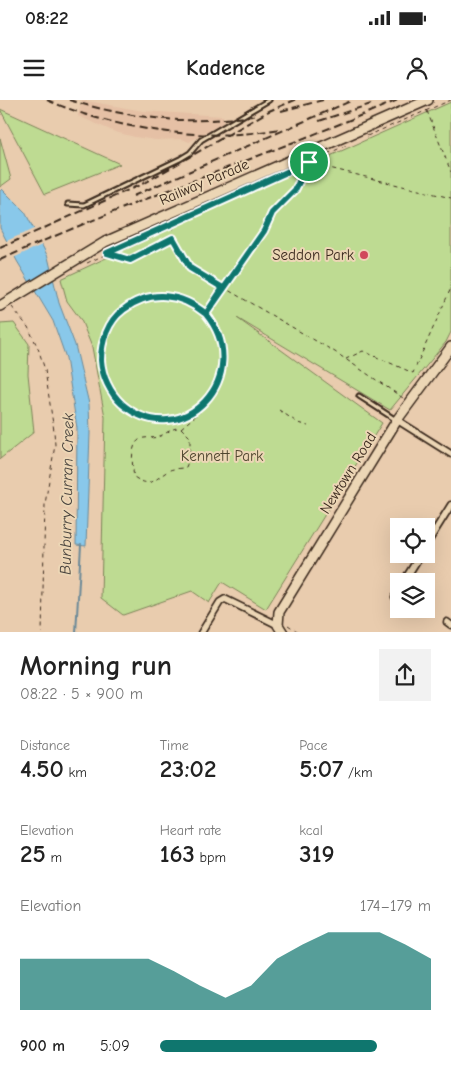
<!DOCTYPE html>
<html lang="en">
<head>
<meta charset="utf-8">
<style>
  :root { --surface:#fff; --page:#f2f2f2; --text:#222; --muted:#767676; --accent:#0f766e }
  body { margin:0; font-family:"Comic Neue",sans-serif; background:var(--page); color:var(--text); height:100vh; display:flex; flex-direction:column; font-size:19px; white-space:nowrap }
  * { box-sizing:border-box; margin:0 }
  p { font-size:16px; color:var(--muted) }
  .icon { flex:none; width:28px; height:28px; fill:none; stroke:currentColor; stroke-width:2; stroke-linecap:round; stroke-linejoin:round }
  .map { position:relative; height:532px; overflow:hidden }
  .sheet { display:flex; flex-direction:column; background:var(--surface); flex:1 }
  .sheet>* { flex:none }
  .controls { position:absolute; left:390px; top:418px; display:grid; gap:10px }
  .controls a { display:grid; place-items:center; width:45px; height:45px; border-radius:0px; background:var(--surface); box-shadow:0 5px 20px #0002; font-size:25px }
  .pin { position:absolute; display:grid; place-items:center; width:42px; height:42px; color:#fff; margin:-21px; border:2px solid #fff; border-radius:50%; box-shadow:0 1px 5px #0007 }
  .round { display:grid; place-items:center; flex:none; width:52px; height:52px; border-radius:0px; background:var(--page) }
  .summary { display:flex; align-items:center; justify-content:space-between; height:85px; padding:0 20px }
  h1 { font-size:28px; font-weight:700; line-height:38px }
  .stats { display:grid; grid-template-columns:repeat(3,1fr); gap:8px; height:85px; padding:5px 20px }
  .stats div { display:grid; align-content:center }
  .stats b { font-size:25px; font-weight:700 }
  .stats small { font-size:14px; font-weight:400 }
  .stats p { font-size:14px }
  .chart { height:140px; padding:10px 20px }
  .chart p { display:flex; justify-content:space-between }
  .chart svg { width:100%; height:90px; margin-top:5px; fill:var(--accent); opacity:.7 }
  ul { padding:0 20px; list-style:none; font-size:16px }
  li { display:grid; grid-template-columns:80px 60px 1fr; align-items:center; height:38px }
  li i { height:12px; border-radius:6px; background:var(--accent) }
  .status { display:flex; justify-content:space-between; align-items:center; height:35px; padding:0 25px; background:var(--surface); direction:ltr }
  .status svg { height:14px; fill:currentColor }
  header { display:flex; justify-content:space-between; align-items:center; height:65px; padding:0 20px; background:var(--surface); font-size:22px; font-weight:700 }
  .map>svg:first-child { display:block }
</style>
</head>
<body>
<div class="status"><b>08:22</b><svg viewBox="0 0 49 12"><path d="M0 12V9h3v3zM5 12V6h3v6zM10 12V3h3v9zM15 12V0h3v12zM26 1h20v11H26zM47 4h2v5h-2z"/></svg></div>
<header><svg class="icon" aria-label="menu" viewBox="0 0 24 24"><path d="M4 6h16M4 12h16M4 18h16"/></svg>Kadence<svg class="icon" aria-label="person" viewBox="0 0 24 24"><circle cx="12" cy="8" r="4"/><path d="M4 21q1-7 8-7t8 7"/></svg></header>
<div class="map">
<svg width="451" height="533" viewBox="0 0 451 533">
  <rect width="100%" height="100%" fill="#e9ccae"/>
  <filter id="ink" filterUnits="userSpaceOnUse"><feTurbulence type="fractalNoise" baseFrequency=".02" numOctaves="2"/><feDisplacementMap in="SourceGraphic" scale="10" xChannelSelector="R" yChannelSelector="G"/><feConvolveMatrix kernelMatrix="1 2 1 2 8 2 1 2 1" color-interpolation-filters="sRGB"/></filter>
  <g filter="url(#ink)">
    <path fill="#e5c0a5" d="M82,0l61,11 80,5v7l-34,19 -7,-3 -26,1 -21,-3 -20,-5 -37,-16z"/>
    <path fill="#bedb92" stroke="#7c8258" d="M451,2v230l-5,10 -56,68 -153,-92 145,105 -116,186 -44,-27 -13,21 -17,-12 -69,24 -22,-17 4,-181 -13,-70 -11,-27 -14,-19 -6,-22 148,-69z
      M0,9l120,55 -75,30z
      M0,38l11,41 -11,8z
      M14,223l15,21 -1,30 6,58 -34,27v-135z"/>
    <path fill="#89c8ea" stroke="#6a8998" d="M2,89l23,23 23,45 11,46 16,42 14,59 1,29 -4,113 -10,-1 1,-117 -11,-70 -13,-37 -36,-60 -17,-33v-37z"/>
    <path fill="#e9ccae" d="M36,128l8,16 -31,14 -9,-16z"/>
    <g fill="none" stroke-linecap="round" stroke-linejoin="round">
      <path stroke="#6a8998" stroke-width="2" d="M76,533l5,-88"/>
      <g stroke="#3b2a1e" stroke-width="7">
        <path id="lane" d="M68,104l16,1 96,-46 10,-6 11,-13 68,-40
          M359,296l37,24"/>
      </g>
      <g stroke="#3b2a1e" stroke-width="9">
        <path id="street" d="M397,320l54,34
          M426,445l25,-40
          M404,481l17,-27
          M395,497l4,-7
          M447,522l4,3
          M201,533l19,-31 5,-3 53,26"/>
      </g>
      <g stroke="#3b2a1e" stroke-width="12">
        <path id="secondary" d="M0,206l105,-64 323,-142
          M283,533l-5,-8 1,-13 118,-192 54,-73"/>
      </g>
      <path stroke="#3b2a1e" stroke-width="1" stroke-dasharray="4 4" stroke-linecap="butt" d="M427,11l24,61
        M367,36l84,-36
        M309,63l142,35
        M173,138l17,30 145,84 68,46
        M107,153l23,6 43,-21v-14
        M87,163l260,-118
        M100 258a62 62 0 1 1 124 0a62 62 0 1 1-124 0Z
        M12,207l16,20 10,21 7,22 9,61 1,14 -10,59 -3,129
        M206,213l58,-82 8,-18 23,-23 14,-27
        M346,259l17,-8 50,22 38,-85
        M279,310l19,13 10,3
        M181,328l9,9v20l-4,10c-5,2 -11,1 -16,3 -14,7 -18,20 -36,7 -2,-11 -5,-37 10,-39 5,-1 10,1 16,-2 8,-3 12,-9 21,-8l19,-16
        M288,525l12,8"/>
      <use href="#lane" stroke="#ecd6b5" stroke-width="3"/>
      <use href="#street" stroke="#ecd6b5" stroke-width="5.5"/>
      <use href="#secondary" stroke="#ecd6b5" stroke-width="9"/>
      <path stroke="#3b2a1e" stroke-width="2" stroke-dasharray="8 4" stroke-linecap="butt" d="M47,0c68,30 158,43 232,29
        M69,0c62,19 124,26 188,15
        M281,11l42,-11
        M319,21l52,-17
        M133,96l220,-96
        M0,148l144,-65 125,-72 26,-11
        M0,160c130,-59 266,-104 398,-160"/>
    </g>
  </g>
  <g fill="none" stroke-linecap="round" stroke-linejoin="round" filter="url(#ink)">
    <g stroke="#fff" stroke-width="10">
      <path id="route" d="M309,62l-202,91 23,7 43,-22 17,30 33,20 -17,26c50,61 -24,141 -84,90 -12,-11 -20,-28 -21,-44 0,-18 7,-39 22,-50 27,-21 58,-17 83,4l58,-83 8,-18 23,-23 14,-28"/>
    </g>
    <use href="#route" stroke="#0f766e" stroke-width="6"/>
  </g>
  <circle fill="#d1495b" stroke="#ecd6b5" stroke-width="2" cx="364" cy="155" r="5"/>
  <g text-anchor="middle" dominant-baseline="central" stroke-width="4" stroke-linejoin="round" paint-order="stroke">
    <g font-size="15" fill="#3b2a1e" stroke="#ecd6b5">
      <text transform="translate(204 82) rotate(-23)">Railway Parade</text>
      <text transform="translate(348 373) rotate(-58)">Newtown Road</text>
    </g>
    <g font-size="15" fill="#3b2a1e" stroke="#ecd6b5" text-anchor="end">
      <text x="354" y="155">Seddon Park</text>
    </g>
    <g font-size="15" fill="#4f452f" stroke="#ecd6b5">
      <text x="222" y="356">Kennett Park</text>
    </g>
    <g font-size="16" font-style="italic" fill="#47423d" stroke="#ecd6b5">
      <text transform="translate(67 394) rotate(-89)">Bunburry Curran Creek</text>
    </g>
  </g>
</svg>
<div class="controls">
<a><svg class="icon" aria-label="locate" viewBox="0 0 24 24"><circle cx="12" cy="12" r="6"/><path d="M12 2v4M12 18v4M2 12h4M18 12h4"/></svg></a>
<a><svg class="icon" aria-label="layers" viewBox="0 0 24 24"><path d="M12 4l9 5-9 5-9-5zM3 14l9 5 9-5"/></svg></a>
</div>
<div class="pin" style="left:309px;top:62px;background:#1e9e55"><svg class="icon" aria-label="arrive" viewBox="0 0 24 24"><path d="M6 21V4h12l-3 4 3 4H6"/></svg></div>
</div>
<section class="sheet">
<div class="summary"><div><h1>Morning run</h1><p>08:22 · 5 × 900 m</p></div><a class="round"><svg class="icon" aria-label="share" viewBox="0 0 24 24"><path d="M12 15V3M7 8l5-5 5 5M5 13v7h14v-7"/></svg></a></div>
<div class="stats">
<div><p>Distance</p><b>4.50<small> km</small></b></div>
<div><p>Time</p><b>23:02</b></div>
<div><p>Pace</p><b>5:07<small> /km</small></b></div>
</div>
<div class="stats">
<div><p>Elevation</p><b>25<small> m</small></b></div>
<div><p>Heart rate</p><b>163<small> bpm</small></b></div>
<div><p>kcal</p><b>319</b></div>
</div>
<div class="chart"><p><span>Elevation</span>174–179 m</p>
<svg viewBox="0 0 160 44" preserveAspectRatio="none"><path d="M0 44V19L10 19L20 19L30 19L40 19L50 19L60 25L70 32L80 38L90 32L100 19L110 12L120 6L130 6L140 6L150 12L160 19V44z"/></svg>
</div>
<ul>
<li><b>900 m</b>5:09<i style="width:80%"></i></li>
</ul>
</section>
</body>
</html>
